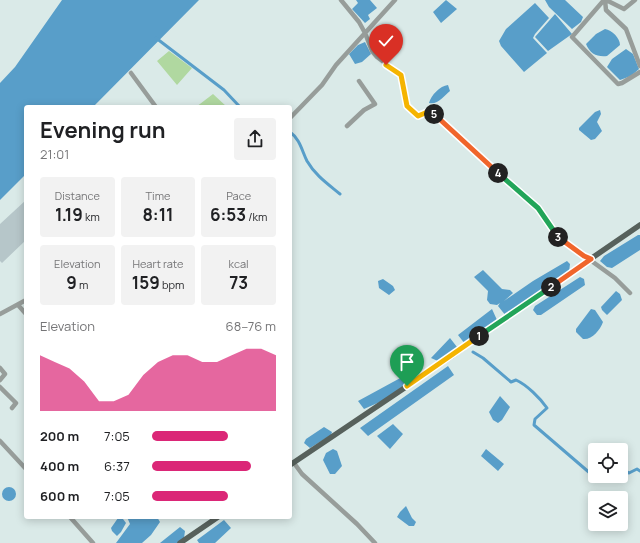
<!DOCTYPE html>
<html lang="en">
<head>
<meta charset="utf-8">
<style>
  :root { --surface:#fff; --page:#f2f2f2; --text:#202124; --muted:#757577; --accent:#db2777 }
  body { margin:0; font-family:Manrope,sans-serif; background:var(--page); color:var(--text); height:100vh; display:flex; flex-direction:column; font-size:15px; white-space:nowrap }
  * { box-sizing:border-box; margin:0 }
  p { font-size:13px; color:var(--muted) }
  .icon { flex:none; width:22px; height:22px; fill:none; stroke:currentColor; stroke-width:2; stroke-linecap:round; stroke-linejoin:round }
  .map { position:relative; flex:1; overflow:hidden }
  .side { position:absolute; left:24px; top:105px; width:268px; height:414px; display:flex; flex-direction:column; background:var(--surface); border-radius:4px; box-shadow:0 2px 10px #0003 }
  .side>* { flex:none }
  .controls { position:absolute; left:588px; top:443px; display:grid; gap:8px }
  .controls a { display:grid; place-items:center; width:40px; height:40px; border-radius:4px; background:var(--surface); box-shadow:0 2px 10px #0003; font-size:20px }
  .pin { position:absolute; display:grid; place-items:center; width:34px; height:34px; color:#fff; margin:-41px -17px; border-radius:50% 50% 50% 0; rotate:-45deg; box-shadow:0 0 4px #0007 }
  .pin .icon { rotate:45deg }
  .km { position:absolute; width:20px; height:20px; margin:-10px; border-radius:50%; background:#222; color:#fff; font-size:11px; line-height:20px; text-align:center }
  .round { display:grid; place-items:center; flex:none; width:42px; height:42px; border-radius:4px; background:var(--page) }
  .head { display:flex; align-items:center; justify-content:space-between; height:68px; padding:0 16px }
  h1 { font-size:22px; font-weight:700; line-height:30px }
  .figures { display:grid; grid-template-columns:repeat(3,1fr); gap:6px; height:68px; padding:4px 16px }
  .figures div { display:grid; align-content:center; border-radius:4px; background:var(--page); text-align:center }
  .figures b { font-size:17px; font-weight:700 }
  .figures small { font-size:11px; font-weight:400 }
  .figures p { font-size:11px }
  .chart { height:112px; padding:8px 16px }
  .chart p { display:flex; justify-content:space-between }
  .chart svg { width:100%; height:72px; margin-top:4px; fill:var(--accent); opacity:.7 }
  ul { padding:0 16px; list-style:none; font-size:13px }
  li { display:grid; grid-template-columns:64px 48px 1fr; align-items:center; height:30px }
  li i { height:10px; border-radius:5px; background:var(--accent) }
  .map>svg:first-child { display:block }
</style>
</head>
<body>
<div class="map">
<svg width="640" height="543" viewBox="0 0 640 543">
  <rect width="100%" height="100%" fill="#daeae8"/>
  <path fill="#b0d8a0" d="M169,51l23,17 -15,17 -20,-24z
    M213,94l14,13h-31z"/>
  <path fill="#589ec9" d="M62,0h137l-106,107h-67v67l-26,26v-117l15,-16z
    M356,0h14l7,8 -9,7 2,4 -5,4 -13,-14 6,-6z
    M446,0l11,9 -16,14 -8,-11z
    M545,0h20l18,17 -2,5 -9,7 -23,-22z
    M535,3l14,15 -14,16 -2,4 14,15 -23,19 -23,-26 -2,-5 7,-12z
    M555,14l17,20 -24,17 -13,-14z
    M605,29c7,1 15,9 15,16l-13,11c-10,1 -17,-2 -21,-12l10,-10z
    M365,42l6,12 -9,8 -7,2 -6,-10 9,-9z
    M626,49l7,5 6,15 -8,7 -11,4 -13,-13 5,-8z
    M448,85l2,6c-6,5 -12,14 -21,12 2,-8 11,-17 19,-18z
    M600,110l1,4 -4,8 5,9 -7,8 -4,1 -12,-10v-2l16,-16z
    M638,235h2v15l-28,18 -5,-1 -7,-6 4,-5z
    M567,261l3,3 -1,8 -63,44 -8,-10 2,-3 -3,2 -7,-1 -3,-4 1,-9 -14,-14 9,-7 19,19 8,1 3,3 -9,8 29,-20z
    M580,277l4,2 1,6 -44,30h-4l-4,-5 2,-4z
    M383,279l10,7 2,4 -6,5 -10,-7 -1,-7z
    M616,291l4,3 2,6 -15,15 -5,-5 -1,-3z
    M492,309l5,11 -32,24 -7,-9z
    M591,309l4,1 8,12c-3,8 -11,18 -20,17l-7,-7v-3z
    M450,338l7,9 -17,15 -9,-4z
    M448,366l6,9 -86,61 -8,-8z
    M404,376l5,6 -27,19 -18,8 -6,-8z
    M500,396l10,11 -8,13 -4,3 -5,-3 -4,-8z
    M393,424l10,10 -13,15 -13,-13z
    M324,427l8,5 -1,3 -21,13 -6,-5 2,-4z
    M333,449l4,2 5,15 -7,8h-5l-7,-14 3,-7z
    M486,449l18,15 -6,7 -17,-15z
    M2 494a7 7 0 1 1 14 0a7 7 0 1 1-14 0Z
    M406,506l6,12 4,4 -2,4h-5l-12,-9 3,-5z
    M127,517h30l3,5 -9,13 -9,8h-26l14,-19z
    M118,518l5,1 3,4 -5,9 -4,4 -5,-5 -1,-3z
    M224,520l7,8 -16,15h-16l-2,-3z
    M180,527l5,4 -1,7 -6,5h-18z"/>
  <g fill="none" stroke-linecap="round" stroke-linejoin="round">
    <path stroke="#589ec9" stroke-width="3" d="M156,38l68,52 16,17
      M290,132c10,7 12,19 17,29 8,14 21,23 33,33
      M473,352l10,6 28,24 5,-2c11,5 24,18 31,28l-12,11 -1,6 64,55 5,-4
      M621,468l8,5 8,-4 3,2"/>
  </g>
  <path fill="#b6c6c9" d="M26,200v40l-24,23 -2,-2v-37z
    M402,353l13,14 -7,7 -14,-14z"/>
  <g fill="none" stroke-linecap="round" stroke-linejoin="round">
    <path stroke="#979d9a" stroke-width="4.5" d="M341,0l18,22 6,11 7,18 5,6 24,18 6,31 11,10 12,-5 80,74 28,23 19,28 58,42 15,15
      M604,0l-32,37 46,47 4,-1 18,-11
      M605,0l1,10 20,19 14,37
      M606,0l18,9 11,-9
      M131,73l25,34
      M290,118l32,-33 14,-20 59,-65
      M347,126l17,-16 11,-6 -16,-23
      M18,305l8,9
      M0,314l26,-14
      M0,368l5,6 -5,6
      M0,387l16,16 -4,5
      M0,441l26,28
      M294,463l8,11 55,50 18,19
      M70,517l23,26"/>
    <path stroke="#57615c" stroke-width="5.5" d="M290,465l162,-109 35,-26 153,-105
      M180,543l38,-26"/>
  </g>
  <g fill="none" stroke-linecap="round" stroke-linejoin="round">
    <g stroke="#fff" stroke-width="8">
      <path id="split-1" d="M407,386l72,-50"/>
    </g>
    <g stroke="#fff" stroke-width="8">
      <path id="split-2" d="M479,336l72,-49"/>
    </g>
    <g stroke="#fff" stroke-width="8">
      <path id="split-3" d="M551,287l40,-28 -7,-3 -26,-19"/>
    </g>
    <g stroke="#fff" stroke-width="8">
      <path id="split-4" d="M498,173l40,35 20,29"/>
    </g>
    <g stroke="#fff" stroke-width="8">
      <path id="split-5" d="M434,114l64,59"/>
    </g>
    <g stroke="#fff" stroke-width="8">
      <path id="split-6" d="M386,65l15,10 6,31 11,10 12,-5 4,3"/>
    </g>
    <use href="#split-1" stroke="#f5b400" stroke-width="5"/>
    <use href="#split-2" stroke="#22a559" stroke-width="5"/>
    <use href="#split-3" stroke="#f0652b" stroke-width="5"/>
    <use href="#split-4" stroke="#22a559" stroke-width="5"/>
    <use href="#split-5" stroke="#f0652b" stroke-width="5"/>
    <use href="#split-6" stroke="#f5b400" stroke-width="5"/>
  </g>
</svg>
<div class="controls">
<a><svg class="icon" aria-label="locate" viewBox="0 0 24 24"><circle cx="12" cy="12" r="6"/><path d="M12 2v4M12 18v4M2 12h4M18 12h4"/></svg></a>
<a><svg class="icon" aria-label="layers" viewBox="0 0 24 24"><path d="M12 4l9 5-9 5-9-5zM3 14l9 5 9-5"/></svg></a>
</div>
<div class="pin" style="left:407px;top:386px;background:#1e9e55"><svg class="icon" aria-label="arrive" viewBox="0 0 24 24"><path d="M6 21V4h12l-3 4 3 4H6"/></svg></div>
<div class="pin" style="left:386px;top:65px;background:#d93025"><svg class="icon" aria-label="check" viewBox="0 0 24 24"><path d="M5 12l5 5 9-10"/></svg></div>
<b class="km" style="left:479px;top:336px">1</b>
<b class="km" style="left:551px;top:287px">2</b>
<b class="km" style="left:558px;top:237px">3</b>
<b class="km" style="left:498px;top:173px">4</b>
<b class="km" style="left:434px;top:114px">5</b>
<section class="side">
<div class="head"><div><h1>Evening run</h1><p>21:01</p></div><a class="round"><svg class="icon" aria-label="share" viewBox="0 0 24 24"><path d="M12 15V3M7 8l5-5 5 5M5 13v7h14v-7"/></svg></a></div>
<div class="figures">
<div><p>Distance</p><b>1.19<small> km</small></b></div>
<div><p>Time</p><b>8:11</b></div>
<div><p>Pace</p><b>6:53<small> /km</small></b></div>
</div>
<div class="figures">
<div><p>Elevation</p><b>9<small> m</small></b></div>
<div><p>Heart rate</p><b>159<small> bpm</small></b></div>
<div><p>kcal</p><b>73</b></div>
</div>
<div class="chart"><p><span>Elevation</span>68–76 m</p>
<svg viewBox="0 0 160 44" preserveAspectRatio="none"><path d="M0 44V10L10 14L20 18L30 26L40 38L50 38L60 34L70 22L80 14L90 10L100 10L110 14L120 14L130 10L140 6L150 6L160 10V44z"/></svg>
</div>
<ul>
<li><b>200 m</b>7:05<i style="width:61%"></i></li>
<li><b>400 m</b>6:37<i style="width:80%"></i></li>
<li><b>600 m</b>7:05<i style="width:61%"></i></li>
</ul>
</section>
</div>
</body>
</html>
